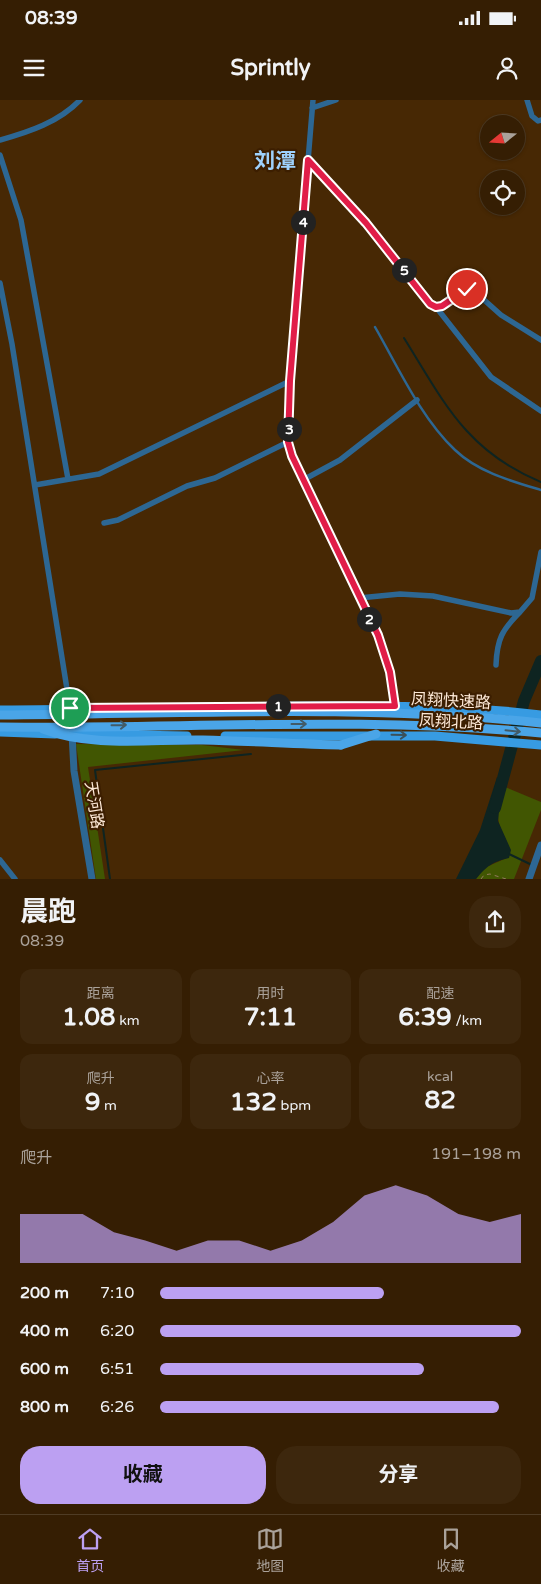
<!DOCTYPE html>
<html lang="zh">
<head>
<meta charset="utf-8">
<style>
  :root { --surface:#351e03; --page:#3d270d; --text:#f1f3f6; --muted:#aaa29a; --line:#4f3c25; --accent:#bca0f2 }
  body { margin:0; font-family:"Varela Round","Noto Sans SC",sans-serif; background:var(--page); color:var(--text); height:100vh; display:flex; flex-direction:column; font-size:19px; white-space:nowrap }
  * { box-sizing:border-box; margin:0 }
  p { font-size:16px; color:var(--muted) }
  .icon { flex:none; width:28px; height:28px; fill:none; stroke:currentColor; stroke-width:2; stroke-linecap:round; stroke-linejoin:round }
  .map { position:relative; height:779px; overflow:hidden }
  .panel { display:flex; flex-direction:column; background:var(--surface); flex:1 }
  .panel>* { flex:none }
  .needle { width:32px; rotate:252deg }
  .fabs { position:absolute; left:480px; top:15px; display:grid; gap:10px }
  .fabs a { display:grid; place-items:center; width:45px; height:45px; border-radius:50%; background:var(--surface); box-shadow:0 1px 4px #0004,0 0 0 1px var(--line); font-size:25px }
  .pin { position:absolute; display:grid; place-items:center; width:42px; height:42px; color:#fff; margin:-21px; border:2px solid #fff; border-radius:50%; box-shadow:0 1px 5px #0007 }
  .km { position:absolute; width:25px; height:25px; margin:-12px; border-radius:50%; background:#222; color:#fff; font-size:14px; line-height:25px; text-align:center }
  .round { display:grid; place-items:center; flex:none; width:52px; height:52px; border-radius:20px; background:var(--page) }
  .summary { display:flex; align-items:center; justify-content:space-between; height:85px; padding:0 20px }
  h1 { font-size:28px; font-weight:700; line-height:38px }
  .stats { display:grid; grid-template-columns:repeat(3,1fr); gap:8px; height:85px; padding:5px 20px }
  .stats div { display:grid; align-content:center; border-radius:12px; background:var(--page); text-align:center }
  .stats b { font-size:25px; font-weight:700 }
  .stats small { font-size:14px; font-weight:400 }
  .stats p { font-size:14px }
  .chart { height:140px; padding:10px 20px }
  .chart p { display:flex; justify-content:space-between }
  .chart svg { width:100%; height:90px; margin-top:5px; fill:var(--accent); opacity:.7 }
  .cta { display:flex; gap:10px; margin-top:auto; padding:10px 20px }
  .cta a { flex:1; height:58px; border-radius:20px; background:var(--accent); color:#111; font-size:20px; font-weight:700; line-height:58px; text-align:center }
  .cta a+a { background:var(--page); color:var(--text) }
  ul { padding:0 20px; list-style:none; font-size:16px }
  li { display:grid; grid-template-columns:80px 60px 1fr; align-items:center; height:38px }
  li i { height:12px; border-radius:6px; background:var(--accent) }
  .status { display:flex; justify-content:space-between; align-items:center; height:35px; padding:0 25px; background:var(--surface); direction:ltr }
  .status svg { height:14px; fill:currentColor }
  header { display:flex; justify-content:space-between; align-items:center; height:65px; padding:0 20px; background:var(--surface); font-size:22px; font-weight:700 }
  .tab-bar { display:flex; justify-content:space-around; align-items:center; height:70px; border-top:1px solid var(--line); background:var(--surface); font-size:14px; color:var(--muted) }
  .tab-bar a { display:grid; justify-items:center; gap:2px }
  .tab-bar .current { color:var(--accent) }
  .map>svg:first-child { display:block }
</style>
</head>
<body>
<div class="status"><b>08:39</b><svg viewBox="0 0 49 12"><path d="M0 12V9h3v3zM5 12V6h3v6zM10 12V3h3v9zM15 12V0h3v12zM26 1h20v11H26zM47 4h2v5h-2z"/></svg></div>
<header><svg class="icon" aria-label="menu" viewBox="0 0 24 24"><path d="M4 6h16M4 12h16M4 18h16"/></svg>Sprintly<svg class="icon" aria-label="person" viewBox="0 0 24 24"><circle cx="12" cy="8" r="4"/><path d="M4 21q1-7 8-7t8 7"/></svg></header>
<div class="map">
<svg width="541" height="779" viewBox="0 0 541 779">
  <rect width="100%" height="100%" fill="#472804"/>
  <path fill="#415602" d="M76,644l126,1 42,5 -156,17 17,112h-9z
    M505,687l36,15v8l-27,69h-38l8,-11 25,-11c3,-11 -7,-22 -10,-34 -3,-11 2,-25 6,-36z"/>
  <path fill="#0e2421" d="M497,677l3,25 -2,19 13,29 -2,8c-17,4 -22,8 -33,21h-20l24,-49z"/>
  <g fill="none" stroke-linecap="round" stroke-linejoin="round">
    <path stroke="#0e2421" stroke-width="2" d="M404,238c40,64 62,113 137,144
      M509,754l23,11
      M110,779l-15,-109 156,-16"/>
    <path stroke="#0e2421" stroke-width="12" d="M495,708l29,-107 17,-40"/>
    <path stroke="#947a5e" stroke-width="1" stroke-dasharray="4 4" stroke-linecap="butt" d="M481,779l3,-4 6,-1 16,5"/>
    <path stroke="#2d6793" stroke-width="2.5" d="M375,227c23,40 46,91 80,123 23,22 56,31 86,40"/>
    <path stroke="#2d6793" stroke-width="5.5" d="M313,0l-23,281 -2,61 4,14 85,179 13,38 5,33
      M527,0l5,16 6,5 3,-1
      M312,8l24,-8
      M0,40c29,-8 59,-18 80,-40
      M0,55l21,65 47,259
      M308,60l58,63 64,81c12,6 27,-9 37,-15l6,1 28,25 40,25
      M0,183l12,61 58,364
      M436,207l55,70 50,34
      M303,380l37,-20 77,-60
      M35,385l64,-11 191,-93
      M104,423l14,-3 69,-34 28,-8 73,-36
      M359,498l41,-4 33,2 78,17 9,-1 12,-14 9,-46
      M496,565c1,-26 6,-35 24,-53
      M0,760l15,19"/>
    <path stroke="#2d6793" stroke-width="7" d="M72,634l2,37 18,108
      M529,779l12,-34"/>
    <path stroke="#379be2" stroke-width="9" d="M0,610c110,-1 219,-4 329,-4 71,0 142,0 212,9
      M0,632l55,2
      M73,634l114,2
      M225,636h210l106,9"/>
    <path stroke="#4aa5e8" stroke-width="9" d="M341,645l35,-11"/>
    <path stroke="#4aa5e8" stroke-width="9" d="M0,615c180,-1 362,-11 541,8
      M0,627c180,2 361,-11 541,6
      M43,629c50,19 108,10 160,11 46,1 92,4 138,5"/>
  </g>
  <defs><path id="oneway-shaft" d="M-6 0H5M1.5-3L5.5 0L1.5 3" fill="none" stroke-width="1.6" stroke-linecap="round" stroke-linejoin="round" transform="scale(1.25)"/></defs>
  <g stroke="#425b68">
    <use href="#oneway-shaft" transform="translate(299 624)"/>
    <use href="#oneway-shaft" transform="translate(119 625) rotate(-1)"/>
    <use href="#oneway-shaft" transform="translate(513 631) rotate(6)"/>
  </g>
  <use stroke="#3a505a" href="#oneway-shaft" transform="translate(399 635) rotate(1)"/>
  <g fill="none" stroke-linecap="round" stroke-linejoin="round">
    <g stroke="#fff" stroke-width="10">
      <path id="route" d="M70,608l325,-2 -5,-34 -12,-37 -86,-179 -4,-14 2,-61 18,-221 58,63 64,81 6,3 6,-1 25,-17"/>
    </g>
    <use href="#route" stroke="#e11d48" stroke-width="6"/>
  </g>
  <g text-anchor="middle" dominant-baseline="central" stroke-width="4.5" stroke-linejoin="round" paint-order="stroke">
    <g font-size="16" fill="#fde9d7" stroke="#3c1e00">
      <text transform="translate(451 601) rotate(3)">凤翔快速路</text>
      <text transform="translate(451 622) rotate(3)">凤翔北路</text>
      <text transform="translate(94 705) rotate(81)">天河路</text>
    </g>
    <g font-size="21" font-weight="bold" fill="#9ed1fc" stroke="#3c1e00">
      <text x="275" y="61">刘潭</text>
    </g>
  </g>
</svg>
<div class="fabs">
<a><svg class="needle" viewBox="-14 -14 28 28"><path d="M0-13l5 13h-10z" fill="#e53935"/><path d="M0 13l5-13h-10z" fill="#aaa29a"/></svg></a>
<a><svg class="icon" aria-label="locate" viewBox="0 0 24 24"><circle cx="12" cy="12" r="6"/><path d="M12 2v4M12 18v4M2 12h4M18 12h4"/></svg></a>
</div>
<div class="pin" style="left:70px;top:608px;background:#1e9e55"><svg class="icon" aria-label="arrive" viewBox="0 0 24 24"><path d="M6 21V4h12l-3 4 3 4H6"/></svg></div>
<div class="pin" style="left:467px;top:189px;background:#d93025"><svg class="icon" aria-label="check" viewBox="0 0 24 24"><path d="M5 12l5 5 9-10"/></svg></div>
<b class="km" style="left:278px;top:606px">1</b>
<b class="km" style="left:369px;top:519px">2</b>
<b class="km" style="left:289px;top:329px">3</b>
<b class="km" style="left:303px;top:122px">4</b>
<b class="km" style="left:404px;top:170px">5</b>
</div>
<section class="panel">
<div class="summary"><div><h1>晨跑</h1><p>08:39</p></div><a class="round"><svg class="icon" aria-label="share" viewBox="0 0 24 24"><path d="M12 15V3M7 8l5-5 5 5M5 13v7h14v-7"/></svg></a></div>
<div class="stats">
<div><p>距离</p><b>1.08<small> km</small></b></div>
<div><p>用时</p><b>7:11</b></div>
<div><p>配速</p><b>6:39<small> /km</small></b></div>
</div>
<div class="stats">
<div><p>爬升</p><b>9<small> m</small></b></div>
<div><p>心率</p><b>132<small> bpm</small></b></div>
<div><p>kcal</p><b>82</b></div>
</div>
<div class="chart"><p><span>爬升</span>191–198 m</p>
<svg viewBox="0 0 160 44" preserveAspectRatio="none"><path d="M0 44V20L10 20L20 20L30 29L40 33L50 38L60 33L70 33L80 38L90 33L100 24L110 11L120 6L130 11L140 20L150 24L160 20V44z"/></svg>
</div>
<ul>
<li><b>200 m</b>7:10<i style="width:62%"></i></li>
<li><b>400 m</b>6:20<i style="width:100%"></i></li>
<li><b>600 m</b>6:51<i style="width:73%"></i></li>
<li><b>800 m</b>6:26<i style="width:94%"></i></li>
</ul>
<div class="cta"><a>收藏</a><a>分享</a></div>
</section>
<nav class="tab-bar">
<a class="current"><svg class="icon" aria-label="home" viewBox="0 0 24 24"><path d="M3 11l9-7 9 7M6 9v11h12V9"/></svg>首页</a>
<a><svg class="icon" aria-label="map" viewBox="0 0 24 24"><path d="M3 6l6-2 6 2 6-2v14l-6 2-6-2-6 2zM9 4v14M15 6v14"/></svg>地图</a>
<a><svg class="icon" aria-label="saved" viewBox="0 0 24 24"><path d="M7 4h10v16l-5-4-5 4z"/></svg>收藏</a>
</nav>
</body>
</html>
